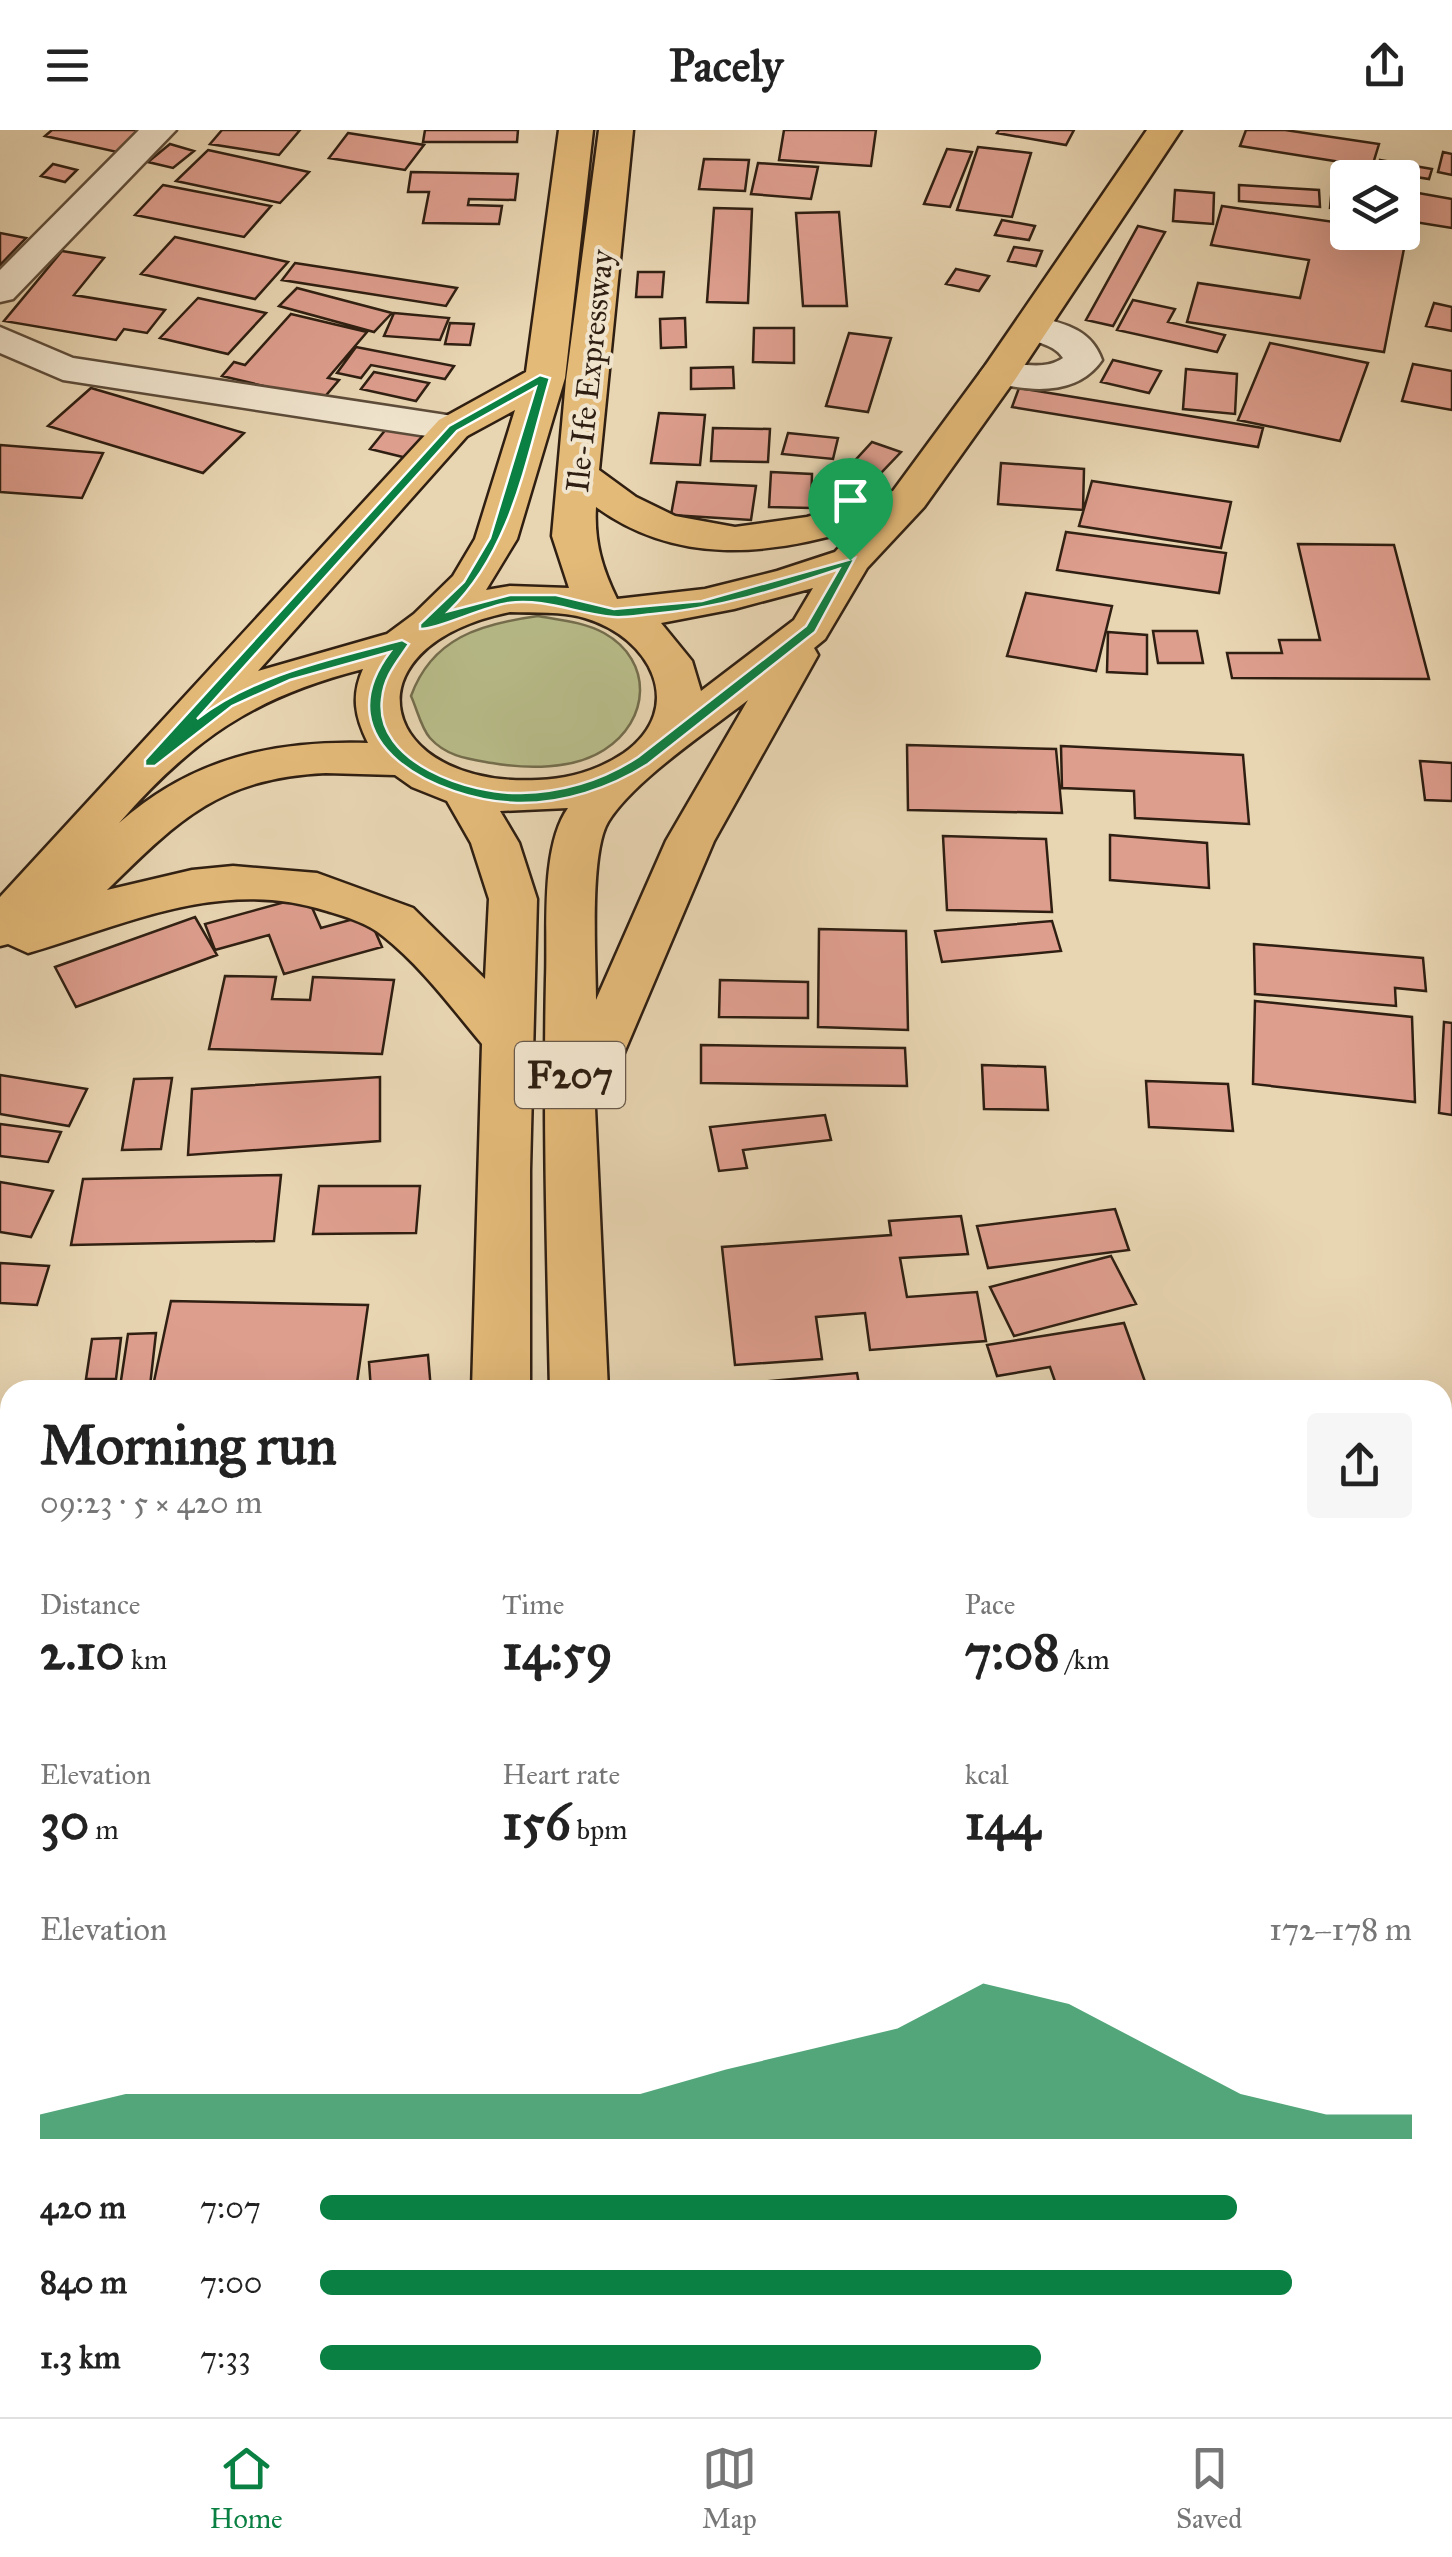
<!DOCTYPE html>
<html lang="en">
<head>
<meta charset="utf-8">
<style>
  :root { --surface:#fff; --page:#f6f6f6; --text:#222; --muted:#767676; --line:#e0e0e0; --accent:#0b8043 }
  body { margin:0; font-family:"IM FELL Great Primer",serif; background:var(--page); color:var(--text); height:100vh; display:flex; flex-direction:column; font-size:38px; white-space:nowrap }
  * { box-sizing:border-box; margin:0 }
  p { font-size:32px; color:var(--muted) }
  .icon { flex:none; width:55px; height:55px; fill:none; stroke:currentColor; stroke-width:2; stroke-linecap:round; stroke-linejoin:round }
  .map { position:relative; flex:1; overflow:hidden }
  .drawer { position:absolute; left:0px; top:1250px; width:1452px; height:1038px; display:flex; flex-direction:column; background:var(--surface); border-radius:30px 30px 0 0; box-shadow:0 10px 40px #0002 }
  .drawer>* { flex:none }
  .fabs { position:absolute; left:1330px; top:30px; display:grid; gap:20px }
  .fabs a { display:grid; place-items:center; width:90px; height:90px; border-radius:10px; background:var(--surface); box-shadow:0 10px 40px #0002; font-size:50px }
  .pin { position:absolute; display:grid; place-items:center; width:85px; height:85px; color:#fff; margin:-102px -42px; border-radius:50% 50% 50% 0; rotate:-45deg; box-shadow:0 0 10px #0007 }
  .pin .icon { rotate:45deg }
  .round { display:grid; place-items:center; flex:none; width:105px; height:105px; border-radius:10px; background:var(--page) }
  .head { display:flex; align-items:center; justify-content:space-between; height:170px; padding:0 40px }
  h1 { font-size:55px; font-weight:800; line-height:75px }
  .figures { display:grid; grid-template-columns:repeat(3,1fr); gap:15px; height:170px; padding:10px 40px }
  .figures div { display:grid; align-content:center }
  .figures b { font-size:50px; font-weight:800 }
  .figures small { font-size:28px; font-weight:400 }
  .figures p { font-size:28px }
  .chart { height:280px; padding:20px 40px }
  .chart p { display:flex; justify-content:space-between }
  .chart svg { width:100%; height:180px; margin-top:10px; fill:var(--accent); opacity:.7 }
  ul { padding:0 40px; list-style:none; font-size:32px }
  li { display:grid; grid-template-columns:160px 120px 1fr; align-items:center; height:75px }
  li i { height:25px; border-radius:12px; background:var(--accent) }
  header { display:flex; justify-content:space-between; align-items:center; height:130px; padding:0 40px; background:var(--surface); font-size:45px; font-weight:800 }
  .tab-bar { display:flex; justify-content:space-around; align-items:center; height:140px; border-top:2px solid var(--line); background:var(--surface); font-size:28px; color:var(--muted) }
  .tab-bar a { display:grid; justify-items:center; gap:5px }
  .tab-bar .current { color:var(--accent) }
  .map>svg:first-child { display:block }
</style>
</head>
<body>
<header><svg class="icon" aria-label="menu" viewBox="0 0 24 24"><path d="M4 6h16M4 12h16M4 18h16"/></svg>Pacely<svg class="icon" aria-label="share" viewBox="0 0 24 24"><path d="M12 15V3M7 8l5-5 5 5M5 13v7h14v-7"/></svg></header>
<div class="map">
<svg width="1452" height="2287" viewBox="0 0 1452 2287">
  <rect width="100%" height="100%" fill="#e8d5b2"/>
  <filter id="stains"><feTurbulence type="fractalNoise" baseFrequency=".002" numOctaves="4"/><feColorMatrix values="0 0 0 0 .2 0 0 0 0 .09 0 0 0 0 .02 0 0 0 .5 -.17"/></filter>
  <radialGradient id="worn" r=".72"><stop offset=".6" stop-color="#630" stop-opacity="0"/><stop offset="1" stop-color="#630" stop-opacity=".3"/></radialGradient>
  <path fill="#b8bd8a" stroke="#746e4e" stroke-width="2.5" d="M538,486c22,4 46,6 66,17 50,28 46,88 0,117 -31,20 -78,19 -112,13 -23,-4 -45,-6 -62,-25 -9,-10 -13,-29 -19,-42 21,-58 69,-72 127,-80z"/>
  <path fill="#de9e8e" stroke="#2f1f12" stroke-width="2.5" d="M52,0h89l-24,22 -72,-16z
    M222,0h78l-21,25 -69,-11z
    M425,0h93l-1,12h-94z
    M784,0h92l-5,36 -92,-6z
    M999,0h75l-8,15 -69,-12z
    M1246,0h39l94,14 -7,23 -132,-21z
    M348,3l76,12 -19,25 -76,-12z
    M170,14l24,7 -21,17 -25,-6z
    M978,17l53,6 -19,64 -55,-7z
    M947,19l25,3 -22,55 -26,-3z
    M208,20l101,22 -29,31 -104,-22z
    M1443,22l9,2v21l-14,-3z
    M704,29l45,1 -4,31 -46,-2z
    M1380,30l52,9 -3,10 -52,-8z
    M758,33l60,4 -7,32 -60,-5z
    M53,34l24,6 -12,12 -24,-6z
    M411,42l107,2 -3,26 -46,-1 -1,6 34,1 -3,18 -76,-1 6,-31h-21z
    M1333,46l15,2v32l-18,-2z
    M163,55l108,21 -27,31 -109,-22z
    M1239,55l80,5 1,17 -81,-6z
    M1175,60l39,3 -1,31 -40,-3z
    M1407,61l45,8v29l-50,-8z
    M1222,76l126,18v8l59,1 -23,119 -197,-30 11,-39 102,15 9,-38 -98,-15z
    M714,78l38,1 -4,94 -41,-1z
    M839,82l8,94h-44l-7,-93z
    M1002,90l33,6 -6,14 -34,-5z
    M1138,96l27,6 -52,94 -27,-6z
    M0,103l26,5 -26,27z
    M175,107l113,25 -33,37 -114,-25z
    M1014,117l28,4 -6,15 -28,-5z
    M62,121l42,7 -30,37 91,15 -18,23 -23,-4 -8,11 -112,-19z
    M295,133l162,25 -11,18 -164,-26z
    M956,139l33,7 -10,15 -33,-7z
    M638,142h26l-2,25h-26z
    M297,158l95,25 -18,19 -95,-26z
    M198,168l68,15 -38,41 -68,-16z
    M1133,170l42,9 -7,13 57,13 -8,17 -100,-22z
    M1434,173l18,4v24l-26,-5z
    M394,183l55,5 -9,22 -56,-4z
    M291,184l76,18 -39,46 11,2 -17,20 -100,-24 12,-14 11,3z
    M685,188l1,29 -25,1 -1,-29z
    M450,193l24,1 -4,21 -25,-1z
    M754,198h40v35l-41,-1z
    M849,203l42,5 -23,74 -42,-6z
    M1270,213l98,20 -28,78 -102,-21z
    M356,217l98,19 -9,13 -74,-14 -10,13 -24,-5z
    M1113,230l48,11 -12,22 -48,-11z
    M1413,234l39,7v39l-50,-9z
    M733,237l1,21 -43,1v-21z
    M1186,239l51,5 -2,40 -52,-5z
    M374,242l55,11 -13,18 -55,-12z
    M91,258l153,45 -41,40 -155,-47z
    M1019,258l244,40 -5,19 -246,-40z
    M659,283l46,2 -5,50 -49,-2z
    M391,293l36,9 -20,26 -37,-9z
    M713,298l57,1 -2,33 -57,-1z
    M788,303l50,5 -5,21 -51,-5z
    M872,312l29,10 -22,23 -29,-9z
    M0,315l103,8 -21,45 -82,-6z
    M1001,333l83,6 -1,41 -85,-6z
    M771,342l41,2 -1,34 -42,-1z
    M1092,351l139,21 -10,46 -142,-22z
    M677,352l79,4 -5,34 -80,-5z
    M1066,402l160,21 -7,40 -162,-23z
    M1298,414l96,1 35,134 -197,-1 -5,-25h55l-3,-13h41z
    M1026,463l86,13 -16,65 -89,-15z
    M1153,501h44l6,32h-45z
    M1108,502l39,3v39l-40,-2z
    M907,615l149,4 6,64 -154,-3z
    M1061,616l182,9 6,69 -114,-6 -1,-27 -72,-3z
    M1420,631l32,2v38l-27,-1z
    M1110,705l97,8 2,45 -99,-8z
    M943,706l103,3 6,73 -105,-2z
    M307,766l14,32 47,-13 14,32 -98,27 -15,-39 -54,15 -10,-26z
    M195,787l22,38 -141,52 -21,-40z
    M1052,791l9,30 -119,11 -7,-31z
    M819,799l87,2 2,99 -90,-3z
    M1254,814l169,14 3,33 -31,-3 1,18 -141,-12z
    M225,846l51,1 -4,22 38,1 3,-23 81,3 -12,74 -173,-5z
    M720,850l88,2v36l-89,-1z
    M1255,871l157,16 3,85 -162,-18z
    M1444,892l8,1v92l-13,-2z
    M701,915l204,3 2,38 -206,-3z
    M982,935l63,2 3,43 -64,-1z
    M0,945l87,14 -18,37 -69,-12z
    M380,947v64l-192,14 4,-66z
    M172,948l-11,71 -39,1 12,-71z
    M1146,951l82,3 5,47 -84,-4z
    M825,985l6,25 -88,10 4,18 -28,3 -9,-44z
    M0,994l61,8 -13,30 -48,-6z
    M281,1045l-7,66 -203,4 12,-66z
    M0,1052l53,9 -22,46 -31,-5z
    M319,1056h101l-4,47 -103,1z
    M1115,1079l14,41 -141,18 -11,-42z
    M961,1086l7,38 -68,4 7,39 70,-5 9,49 -116,9 -5,-37 -49,4 6,42 -87,6 -13,-118 169,-12 -2,-14z
    M1111,1126l25,48 -122,32 -24,-49z
    M0,1133l49,3 -12,39 -37,-2z
    M171,1171l197,4 -12,85 -203,-4z
    M1124,1193l24,67h-90l-8,-23 -53,9 -10,-31z
    M156,1203l-6,53 -30,1 8,-53z
    M121,1208l-5,41h-30l6,-40z
    M428,1225l3,35h-60l-2,-28z
    M857,1243l3,17 -178,-1z
    M1452,1512v67l-10,2v-68z
    M1452,1791v34l-6,2 -4,-34z
    M1452,1830v46l-10,-22v-22z
    M1442,1976l10,24v54l-10,3z
    M10,2257v21h33l2,9h-45v-26z
    M98,2278h313v1l-82,8h-231z
    M1031,2278h146l3,9h-181z
    M1227,2278h71l2,9h-70z"/>
  <g fill="none" stroke-linecap="round" stroke-linejoin="round">
    <g stroke="#5d4c3a" stroke-width="5">
      <path id="minor" d="M139,0h37l-163,169 -13,3v-32z
        M1032,186c30,7 59,12 70,44 -26,38 -76,31 -116,21l-6,-8 6,-8c26,-7 54,9 77,-7 -12,-19 -38,-13 -50,-31l5,-8z
        M0,197l73,31 380,58 14,4 6,8 -6,8 -14,4 -390,-60 -63,-27z
        M1452,1609v58l-10,2v-59z"/>
    </g>
    <g stroke="#2f1f12" stroke-width="5">
      <path id="major" d="M559,0h34l-28,248 -48,161 -31,51 24,-4 59,2 -17,-52 14,-156 33,-250h34l-34,340 37,27 39,19 60,11 72,-10 86,-26 92,-125 162,-236h34l-167,251 -90,126 -57,61 -42,71 -11,9 4,7 -104,186 -107,252 -12,15 13,282h-58c-3,-137 -7,-274 -4,-411 2,-49 -6,-131 22,-171l-68,3 19,32 18,56 -7,271v220h-58l10,-346c-31,-37 -61,-78 -99,-108 -15,-13 -37,-19 -56,-25 -105,-34 -200,13 -299,42l-20,-9 -8,2v-49l439,-477 87,-48zM515,280l-40,129 -22,37 -39,38 -27,20 -129,37 209,-235zM596,377c80,58 171,49 260,22l-21,23 -58,19 -72,18 -88,10c-15,-31 -23,-57 -21,-92zM813,458l-19,32 -93,71 -9,-30 -31,-38 73,-14zM510,482c24,1 52,-1 75,6 65,19 103,89 39,135 -25,17 -56,26 -86,27 -159,8 -197,-133 -28,-168zM363,539c-12,27 -8,48 5,74 -95,-3 -177,16 -249,80 74,-84 134,-126 244,-154zM748,570l-82,141 -70,159c0,-40 -7,-146 12,-178 25,-41 100,-91 140,-122zM326,643l69,2 17,12 35,14 24,42 18,56 -4,80 -72,-71 -96,-35 -84,-7 -41,4 -85,20c72,-71 113,-112 219,-117z
        M493,2278h75l2,9h-76z
        M601,2278h75l2,9h-76z"/>
    </g>
    <use href="#minor" fill="#f0e4cd" fill-rule="evenodd"/>
    <use href="#major" fill="#e4ba79" fill-rule="evenodd"/>
  </g>
  <path fill="#0b8043" stroke="#fff" stroke-width="2.5" fill-rule="evenodd" d="M540,245l10,3c-24,81 -38,172 -101,233l61,-16h46l58,14 88,-8 153,-43 -40,74 -167,132c-38,24 -85,40 -131,39 -79,-3 -196,-59 -127,-151l-100,28 -58,26 -77,60h-10v-6l304,-334zM536,257l-46,151 -26,44 -44,42v5c17,1 62,-22 88,-26 38,-5 69,11 106,14 12,1 26,-2 39,-3 66,-6 124,-24 186,-45l-33,57 -168,131c-35,23 -75,35 -117,36 -50,2 -147,-30 -139,-94 2,-23 15,-37 27,-55l-7,-4c-70,19 -147,34 -205,79l260,-288z"/>
  <g text-anchor="middle" dominant-baseline="central" stroke-width="8" stroke-linejoin="round" paint-order="stroke">
    <g font-size="32" fill="#2f1f12" stroke="#f0e4cd">
      <text transform="translate(590 241) rotate(-84)">Ile-Ife Expressway</text>
    </g>
    <rect fill="#f0e4cd" stroke="#695a4a" stroke-width="2.5" x="515" y="912" width="110" height="66" rx="8"/>
    <g font-size="38" font-weight="bold" fill="#2f1f12">
      <text x="570" y="945">F207</text>
    </g>
  </g>
  <rect width="100%" height="100%" filter="url(#stains)"/>
  <rect width="100%" height="100%" fill="url(#worn)"/>
</svg>
<div class="fabs">
<a><svg class="icon" aria-label="layers" viewBox="0 0 24 24"><path d="M12 4l9 5-9 5-9-5zM3 14l9 5 9-5"/></svg></a>
</div>
<div class="pin" style="left:850px;top:430px;background:#1e9e55"><svg class="icon" aria-label="arrive" viewBox="0 0 24 24"><path d="M6 21V4h12l-3 4 3 4H6"/></svg></div>
<section class="drawer">
<div class="head"><div><h1>Morning run</h1><p>09:23 · 5 × 420 m</p></div><a class="round"><svg class="icon" aria-label="share" viewBox="0 0 24 24"><path d="M12 15V3M7 8l5-5 5 5M5 13v7h14v-7"/></svg></a></div>
<div class="figures">
<div><p>Distance</p><b>2.10<small> km</small></b></div>
<div><p>Time</p><b>14:59</b></div>
<div><p>Pace</p><b>7:08<small> /km</small></b></div>
</div>
<div class="figures">
<div><p>Elevation</p><b>30<small> m</small></b></div>
<div><p>Heart rate</p><b>156<small> bpm</small></b></div>
<div><p>kcal</p><b>144</b></div>
</div>
<div class="chart"><p><span>Elevation</span>172–178 m</p>
<svg viewBox="0 0 160 44" preserveAspectRatio="none"><path d="M0 44V38L10 33L20 33L30 33L40 33L50 33L60 33L70 33L80 27L90 22L100 17L110 6L120 11L130 22L140 33L150 38L160 38V44z"/></svg>
</div>
<ul>
<li><b>420 m</b>7:07<i style="width:84%"></i></li>
<li><b>840 m</b>7:00<i style="width:89%"></i></li>
<li><b>1.3 km</b>7:33<i style="width:66%"></i></li>
</ul>
</section>
</div>
<nav class="tab-bar">
<a class="current"><svg class="icon" aria-label="home" viewBox="0 0 24 24"><path d="M3 11l9-7 9 7M6 9v11h12V9"/></svg>Home</a>
<a><svg class="icon" aria-label="map" viewBox="0 0 24 24"><path d="M3 6l6-2 6 2 6-2v14l-6 2-6-2-6 2zM9 4v14M15 6v14"/></svg>Map</a>
<a><svg class="icon" aria-label="saved" viewBox="0 0 24 24"><path d="M7 4h10v16l-5-4-5 4z"/></svg>Saved</a>
</nav>
</body>
</html>
